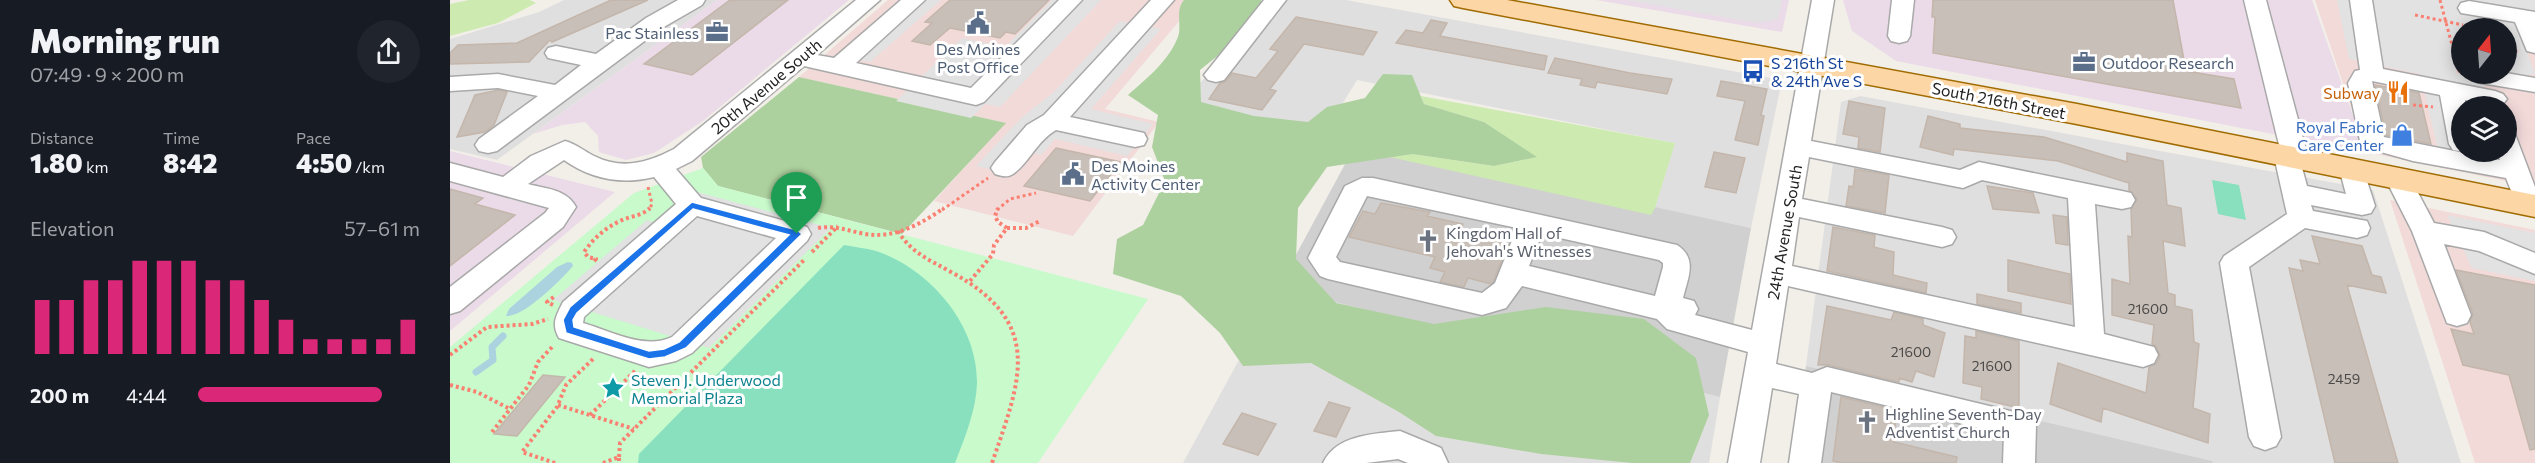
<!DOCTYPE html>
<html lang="en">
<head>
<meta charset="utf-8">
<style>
  :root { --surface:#171b24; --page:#20242c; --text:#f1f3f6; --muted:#9ea1a6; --accent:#db2777 }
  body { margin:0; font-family:Commissioner,sans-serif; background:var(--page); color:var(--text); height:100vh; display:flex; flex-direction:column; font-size:22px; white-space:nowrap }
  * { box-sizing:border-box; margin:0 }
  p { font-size:20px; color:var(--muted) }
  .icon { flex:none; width:33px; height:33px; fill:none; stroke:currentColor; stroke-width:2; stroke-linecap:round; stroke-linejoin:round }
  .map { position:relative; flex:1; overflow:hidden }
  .panel { display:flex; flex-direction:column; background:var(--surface); width:450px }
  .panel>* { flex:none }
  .needle { width:39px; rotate:17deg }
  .buttons { position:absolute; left:2001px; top:18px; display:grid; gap:12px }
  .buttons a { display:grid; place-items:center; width:66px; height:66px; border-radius:50%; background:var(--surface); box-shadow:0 3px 15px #0003; font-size:30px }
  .pin { position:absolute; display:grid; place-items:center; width:51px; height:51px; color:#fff; margin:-62px -26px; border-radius:50% 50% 50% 0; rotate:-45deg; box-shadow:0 0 6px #0007 }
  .pin .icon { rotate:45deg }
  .round { display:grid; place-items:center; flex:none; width:63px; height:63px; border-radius:32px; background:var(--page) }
  .summary { display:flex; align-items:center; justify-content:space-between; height:102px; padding:0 30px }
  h1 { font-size:33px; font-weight:800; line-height:45px }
  .metrics { display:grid; grid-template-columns:repeat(3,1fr); gap:9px; height:102px; padding:6px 30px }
  .metrics div { display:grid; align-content:center }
  .metrics b { font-size:26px; font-weight:800 }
  .metrics small { font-size:16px; font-weight:400 }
  .metrics p { font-size:16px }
  .chart { height:168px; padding:12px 30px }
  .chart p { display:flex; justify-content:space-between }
  .chart svg { width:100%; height:108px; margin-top:6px; stroke:var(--accent); stroke-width:6 }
  ul { padding:0 30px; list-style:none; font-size:20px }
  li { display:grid; grid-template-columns:96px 72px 1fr; align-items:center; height:45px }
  li i { height:15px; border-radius:8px; background:var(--accent) }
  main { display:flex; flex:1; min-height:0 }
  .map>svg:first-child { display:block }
</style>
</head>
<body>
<main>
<section class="panel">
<div class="summary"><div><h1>Morning run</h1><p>07:49 · 9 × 200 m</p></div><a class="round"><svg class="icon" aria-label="share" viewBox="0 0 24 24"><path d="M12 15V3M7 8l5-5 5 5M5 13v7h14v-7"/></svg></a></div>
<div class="metrics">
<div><p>Distance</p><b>1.80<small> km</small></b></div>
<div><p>Time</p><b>8:42</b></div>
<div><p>Pace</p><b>4:50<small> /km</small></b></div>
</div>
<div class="chart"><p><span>Elevation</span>57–61 m</p>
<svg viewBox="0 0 160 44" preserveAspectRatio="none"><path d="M5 44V22M15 44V22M25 44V14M35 44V14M45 44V6M55 44V6M65 44V6M75 44V14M85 44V14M95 44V22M105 44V30M115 44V38M125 44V38M135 44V38M145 44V38M155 44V30"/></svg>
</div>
<ul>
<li><b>200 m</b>4:44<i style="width:83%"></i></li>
</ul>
</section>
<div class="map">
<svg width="2085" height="463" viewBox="0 0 2085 463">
  <rect width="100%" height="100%" fill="#f2efe9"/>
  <path fill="#e0dfdf" d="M114,0h153l-220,160 -47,-11v-110l89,-27z
    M814,0h82l436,80 -31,148 -96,-20 19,-65 -317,-63 -35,57 -140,-30z
    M1410,96l513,94 88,273h-248l-407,-97 35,-264z
    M828,288l442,109 -11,66h-526z"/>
  <path fill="#f2dad9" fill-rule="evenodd" d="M438,0h309l-92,109 54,13 -86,114 -139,-35 71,-78 -206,-46z
    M1865,0h220v187l-169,-35zM2012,28h44v46h-44zM2012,106h44v46h-44z
    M1940,200l145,30v233h-60z"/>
  <path fill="#ebdbe8" d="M267,0h132l-146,121 -49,32 -28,7 -27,-8 -1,-16 -13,-14 -23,3 -29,9z
    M1146,0h193l-7,32z
    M1393,0h469l54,152 -470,-91 -44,-30z
    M0,151l165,41 -165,139z"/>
  <path fill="#d0d0d0" d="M907,142l394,86 -31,169 -442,-109z
    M1356,366l406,95 1,2h-421z"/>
  <path fill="#cdebb0" d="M19,0h61l6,3 -38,20 -48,13v-32z
    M971,96l254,47 -20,65 -4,7 -261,-58 22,-3 82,12 42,-9 -52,-35 -60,-18z"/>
  <path fill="#add19e" d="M734,0h77l5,17 -66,53 1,32 53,14 54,6 19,-15 38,-9 18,-24 29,1 12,29 60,18 53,35 -43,9 -82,-12 -85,13 -29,41 -2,51 40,44 98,21 112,-17 98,12 52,39 13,57 -19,48h-58l-91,-9 -105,-18 -37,-24 -88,-49 -68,3 -23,-33 -39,-37 -68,-22 4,-35 26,-14 22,-44 -13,-34 6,-32 -30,-20c19,-17 40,-33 50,-58 4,-11 -3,-27 6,-37z
    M349,77l207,46 -104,111 -184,-48 -15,-18 -2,-11z"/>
  <path fill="#c8facc" d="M253,168l15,18 430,113 -110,164h-588v-116l184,-154z"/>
  <path fill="#88e0be" d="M1762,180l27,5 7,35 -28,-6z
    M394,245c10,2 21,3 32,6 54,18 102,74 101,132 -1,28 -12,54 -22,80h-317l1,-9z"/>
  <path fill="#e2e2e2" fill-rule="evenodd" d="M461,0h30l-71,62 -25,-5z
    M602,0h49l-101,107 -15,-3 -14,14 -75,-17 66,-63 43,9z
    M1176,0h156l-4,19 -20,4z
    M1887,0h198v14l-23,-3 23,63 -54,13 3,19h-22v46h32l1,6 -56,-4 -19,-80 -71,-15zM2012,28h44v46h-44z
    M670,21l41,8 -70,80 62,15 -26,32 -72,-17 -14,16 -16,-4 -19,22 -30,-7 45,-48 33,-26z
    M247,192l134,36 -122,120 -156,-48 94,-80 13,4z
    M1997,215l88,18v48l-63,-13z"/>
  <path fill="#aad3df" d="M118,262l4,1 1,3c-12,14 -49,51 -67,50l3,-7 48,-42z"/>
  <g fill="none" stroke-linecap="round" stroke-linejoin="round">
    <path stroke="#aad3df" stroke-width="7" d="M26,372l17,-12 -1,-13 11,-11"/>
  </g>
  <path fill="#c7bfb8" stroke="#c4b6ab" stroke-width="1.5" d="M161,0h37l-96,42 -2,-2 -21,22 -79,2v-11l8,-8 59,-2z
    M280,0h58l-96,75 -48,-11z
    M500,0h99l-34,34 -9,-2 -6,6 -50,-10 -20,17 -18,-4 20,-18 -7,-1z
    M1483,0h240l13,71 48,8 7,29 -308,-55 2,-36h-3z
    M846,17l81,15 -14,23 -59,-11 -34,45 6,2 -14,19 -53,-11 11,-16 6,-2 6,-8 24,5 22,-27 -8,-2z
    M981,20l16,3 -7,13 107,20 -3,14 -148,-27 10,-13 17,3z
    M1105,58l75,15 42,6 -5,15 -70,-12 -2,6 -15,-3 2,-6 -34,-6z
    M1271,81l46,8 -6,26 3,1 -6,29 -23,-5 10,-39 -28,-5z
    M1925,85l44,8 12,51 -45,-9z
    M49,90l8,2 -13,33 -9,7 -28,5 18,-42z
    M1399,101l36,7 -5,44 -22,-4 1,-11 -16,-3z
    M1478,116l32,8v4l84,9 83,25v-9l36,8 4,44 14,3 4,38 -22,-5 5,52 7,2v11l17,4 2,32 5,2 -6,64 17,6 -2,29 -105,-35 -2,14 -51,-18 8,-41 88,30 3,-26 7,-3 4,-8 -4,-10 -4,-2 2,-19 -42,-10v-36l18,5 -2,-48 4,1 -1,-28 6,-10 -8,-9v-7l-71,-22 -104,-12 -1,6 -33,-8z
    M606,148l65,14 -31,39 -66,-15z
    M1264,152l31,6 -9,35 -31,-6z
    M1405,169l34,6 -4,38 -39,-7 3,-20 4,1z
    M1537,186l46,7 6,20 -46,-4z
    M0,189l33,9 -8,6 40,11 -65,51z
    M931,203l49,9 -3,4 36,8 -4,9 49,12 -15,37 -2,2 -23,-6 -4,9 -24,-5 5,-10 -15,-4 5,-11 -86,-20 14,-26 12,3z
    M1603,215l14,2 1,28 -12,-2z
    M1383,227l42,8 -1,12 20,5 -1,23 34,8 -1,10 -99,-22z
    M1862,236l50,10 10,29 9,2 5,16 -39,-8 51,178h-63l-46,-195 14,3 -3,-11 20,4z
    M1558,260l62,14 1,30 -63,-13z
    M2006,270l79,15v164l-5,1 -21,-75 -46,-10 -12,-36 23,5 -4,-12 3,-8z
    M1527,294l44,9v10l-44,-9z
    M1377,306l64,14 3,-8 29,7v6l22,8 -11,44 -18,-6 -4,11 -13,-4v4l-71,-17h-10z
    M1526,331l43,10v67l-38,-9 1,-12 -19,-4 2,-47 11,2z
    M93,375l22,2 -48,59 -23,-2z
    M1391,397l55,13 -2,32 63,15 -1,6h-114l-9,-2z
    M879,402l21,6 -14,29 -22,-6z
    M792,413l34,11 -18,31 -35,-11z"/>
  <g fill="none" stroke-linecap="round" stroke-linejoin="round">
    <g stroke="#a9a9a9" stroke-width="3">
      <path id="minor" d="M228,0h27l-3,5 -40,23 -165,123 -9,2 -9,-2 -4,-6 4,-6 59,-43 -40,-8 -48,3v-14l48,-3 57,11 26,-20 -33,-7 -3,-5 3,-5 8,-2 40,8 50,-36z
        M406,0h24l-63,55 17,3 67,-58h24l-69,63 115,25 88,-88h23l-98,102 -8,3 -172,-39 -112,95 -16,8 25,29 106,29 4,7 -4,7 -115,112 -16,8 -27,6 -90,-29c-8,-14 -3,-22 4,-36l113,-98 -22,-27c-32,8 -63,2 -90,-17l-36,24c19,5 38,5 48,23l-13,20 -103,84 -10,3v-27l95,-74 4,-5 -99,-27v-18l53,14 28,-21 34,-15c11,3 19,10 29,15 28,14 53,7 80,-7zM247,216l79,22 -104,99c-28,13 -61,-6 -89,-14l1,-6z
        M701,0h23l-104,117 74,16 3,6 -3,6 -9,2 -79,-17c-20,12 -27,33 -43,44 -6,4 -12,2 -18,0l-4,-6 4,-6 32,-37 17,-10z
        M814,0h22l-62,80 -8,2 -8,-2 -4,-5z
        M1362,0h22l-23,141 149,29 19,-8 143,29 9,2 4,7 -4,7 -9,2 -27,-5 9,130 50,13 4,8 -4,8 -11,4 -355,-81 -12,78 36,9 15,-6 204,49 5,9 -1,38h-32l1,-29 -173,-42 -10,71h-32l10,-69 -27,-6 -12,75h-32l20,-111 -81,-23 -10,-10 -135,-33 -16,22 -24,7 -154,-36 -8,-3 -12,-18 37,-72 17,-8h11l304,67c21,14 11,32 6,53l11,3 4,8 -3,6 57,15zM1359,157l154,31 19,-8 86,18 7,129 -283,-61 7,-49 143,30 10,-3 4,-7 -4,-7 -10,-3 -140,-28zM917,196l150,32 -22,55 -13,10 -142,-31 -4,-5zM1092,234l117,26 4,3v4l-8,29 -126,-30z
        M1442,0h22l-4,36 -3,5 -8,2 -8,-2 -3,-5z
        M1794,0h22l42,157 -7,7 6,22 39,8 -7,-26 4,-6 9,-3 9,3 14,44 -4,7 -9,2 -51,-10 2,6 54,10 3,7 -3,7 -10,3 -52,-10 -56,39 32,170 -5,9 -11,4 -11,-4 -5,-9 -29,-174 4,-7 63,-42 -13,-58 6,-7z
        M1900,0h22l11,69 112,22 8,3 4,5 -4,5 -9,2 -29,-6 1,6h-4v46h3l-12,-2 -4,-6 -9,-49 -68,-14 12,56 116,23 -3,-8h9v-20l9,2 20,53v24l-7,2 -9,-2 -13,-33 -93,-17 -50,-14 -3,-6 -12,-58 7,-12 5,-1z
        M2019,1l66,11v41l-8,-2 -12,-29 -54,-9 -3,-5 3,-5z
        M2056,73l29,5v14l-54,-9 -4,-5 3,-4z
        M1948,169l9,3 27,51 50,9 51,21v21l-56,-23 -35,-7 27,71 -4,8 -10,3 -10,-3 -35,-92 -27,-53 4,-6z
        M950,431l41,17 7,15h-40l-10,-4 -32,4h-43c13,-28 50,-29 77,-32z"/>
    </g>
    <g stroke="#a06b00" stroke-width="3">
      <path id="major" d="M1000,0h57l570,104 458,91v22l-458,-93 -614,-116 -9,-2z"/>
    </g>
    <path stroke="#fa8072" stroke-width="3" stroke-dasharray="3 3" stroke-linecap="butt" d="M1990,0l20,75
      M1965,15l48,10
      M2056,48l12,3
      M1963,105l20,2
      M198,187l4,17 -3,6
      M492,210l46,-32
      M547,210l13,-11 26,-6"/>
    <path stroke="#fa8072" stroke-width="4" stroke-dasharray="3 3" stroke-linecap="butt" d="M368,228c17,-3 31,3 47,6 29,5 56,-10 79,-26
      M557,228h19l14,-7
      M448,231c13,22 32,29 53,41 94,51 70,107 41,191
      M362,252l26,-26
      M144,261l2,-2 -8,-2 -4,-5c9,-13 21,-24 36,-31 10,-5 22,-5 30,-13
      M520,281l23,-27 1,-9 13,-17 -9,-6 -3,-6 3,-8
      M103,305l-6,-3 8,-6
      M0,355l37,-28 45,-3 16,-5
      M0,385l27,7 33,17
      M108,405l76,24
      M140,415l46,-45
      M42,432l37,-47 9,-23 15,-16
      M169,457l1,-14 185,-184
      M105,463l-33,-11 35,-45 9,-22 27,-26
      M153,463l16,-6v6"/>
    <use href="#minor" fill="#fff" fill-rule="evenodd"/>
    <use href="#major" fill="#fcd6a4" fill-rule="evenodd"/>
  </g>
  <path fill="#1a73e8" stroke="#fff" stroke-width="1.5" fill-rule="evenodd" d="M242,202l105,28 5,4 -116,114 -21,9 -16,2 -83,-26 -3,-13 7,-13zM243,209l96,26 -110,107 -15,7 -15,2 -75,-24 -1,-7 4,-7z"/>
  <defs>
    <g id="civic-bare" transform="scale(1.8)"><path d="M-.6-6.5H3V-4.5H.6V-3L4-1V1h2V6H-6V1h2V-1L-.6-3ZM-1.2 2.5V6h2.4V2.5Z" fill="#5c6f8a" stroke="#fff" stroke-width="2.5" paint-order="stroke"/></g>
    <g id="office-bare" transform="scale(1.8)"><path d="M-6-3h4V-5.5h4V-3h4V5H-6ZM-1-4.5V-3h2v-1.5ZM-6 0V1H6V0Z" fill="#5c6f8a" stroke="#fff" stroke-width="2.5" paint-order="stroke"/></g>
    <g id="bus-bare" transform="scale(1.8)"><path d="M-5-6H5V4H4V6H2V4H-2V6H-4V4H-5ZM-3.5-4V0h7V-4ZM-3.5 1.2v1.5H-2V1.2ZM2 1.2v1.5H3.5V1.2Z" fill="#1a4fb4" stroke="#fff" stroke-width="2.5" paint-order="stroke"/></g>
    <g id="restaurant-bare" transform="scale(1.8)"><path d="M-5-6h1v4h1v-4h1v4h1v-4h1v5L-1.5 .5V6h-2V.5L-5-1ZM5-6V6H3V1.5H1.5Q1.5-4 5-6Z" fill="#e8710a" stroke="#fff" stroke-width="2.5" paint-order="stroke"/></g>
    <g id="shop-bare" transform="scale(1.8)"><path d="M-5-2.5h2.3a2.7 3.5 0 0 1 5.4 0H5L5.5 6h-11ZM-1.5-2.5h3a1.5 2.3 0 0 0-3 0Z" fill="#3f7fe0" stroke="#fff" stroke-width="2.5" paint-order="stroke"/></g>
    <g id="church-bare" transform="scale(1.8)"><path d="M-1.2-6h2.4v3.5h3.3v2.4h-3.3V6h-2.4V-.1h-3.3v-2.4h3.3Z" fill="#6b7280" stroke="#fff" stroke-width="2.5" paint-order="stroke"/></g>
    <g id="sight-bare" transform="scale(1.8)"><path d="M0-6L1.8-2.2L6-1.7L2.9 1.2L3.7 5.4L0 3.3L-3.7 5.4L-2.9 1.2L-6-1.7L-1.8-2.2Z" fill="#0f9aa8" stroke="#fff" stroke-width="2.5" paint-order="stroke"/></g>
  </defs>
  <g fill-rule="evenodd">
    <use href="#civic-bare" x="528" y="23"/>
    <use href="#office-bare" x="267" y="32"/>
    <use href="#office-bare" x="1634" y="62"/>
    <use href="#bus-bare" x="1303" y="71"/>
    <use href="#restaurant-bare" x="1948" y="92"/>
    <use href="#shop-bare" x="1952" y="135"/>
    <use href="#civic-bare" x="623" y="174"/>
    <use href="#church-bare" x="978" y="241"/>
    <use href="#sight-bare" x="163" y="388"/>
    <use href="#church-bare" x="1417" y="422"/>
  </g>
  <g text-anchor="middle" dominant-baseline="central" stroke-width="6" stroke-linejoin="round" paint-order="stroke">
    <g font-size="14" fill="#4b4948">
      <text x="1698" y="308">21600</text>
      <text x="1461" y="351">21600</text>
      <text x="1542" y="365">21600</text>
      <text x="1894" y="378">2459</text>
    </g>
    <g font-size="16" fill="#4e5e75" stroke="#fff" text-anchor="start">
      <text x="249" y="32" text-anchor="end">Pac Stainless</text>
      <text x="528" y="48" text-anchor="middle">Des Moines<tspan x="528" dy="18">Post Office</tspan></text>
      <text x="1652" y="62">Outdoor Research</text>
      <text x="641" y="165">Des Moines<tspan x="641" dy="18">Activity Center</tspan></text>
    </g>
    <g font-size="16" fill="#164399" stroke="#fff" text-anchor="start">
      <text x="1321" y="62">S 216th St<tspan x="1321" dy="18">&amp; 24th Ave S</tspan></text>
    </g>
    <g font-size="16" fill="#222" stroke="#fff">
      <text transform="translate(316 86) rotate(-40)">20th Avenue South</text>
      <text transform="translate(1549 100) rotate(11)">South 216th Street</text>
      <text transform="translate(1334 232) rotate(-80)">24th Avenue South</text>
    </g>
    <g font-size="16" fill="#c56008" stroke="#fff" text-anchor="end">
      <text x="1930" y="92">Subway</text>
    </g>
    <g font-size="16" fill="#366cbe" stroke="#fff" text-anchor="end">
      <text x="1934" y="126">Royal Fabric<tspan x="1934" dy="18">Care Center</tspan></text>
    </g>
    <g font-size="16" fill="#5b616d" stroke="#fff" text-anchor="start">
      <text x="996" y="232">Kingdom Hall of<tspan x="996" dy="18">Jehovah's Witnesses</tspan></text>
      <text x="1435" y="413">Highline Seventh-Day<tspan x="1435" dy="18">Adventist Church</tspan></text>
    </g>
    <g font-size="16" fill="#0d838f" stroke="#fff" text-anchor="start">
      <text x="181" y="379">Steven J. Underwood<tspan x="181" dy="18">Memorial Plaza</tspan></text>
    </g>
  </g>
</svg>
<div class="buttons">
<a><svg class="needle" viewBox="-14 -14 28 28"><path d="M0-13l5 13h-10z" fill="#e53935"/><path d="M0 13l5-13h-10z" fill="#9ea1a6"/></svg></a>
<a><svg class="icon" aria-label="layers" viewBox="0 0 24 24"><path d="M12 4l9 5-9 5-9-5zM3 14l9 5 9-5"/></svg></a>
</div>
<div class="pin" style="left:347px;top:234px;background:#1e9e55"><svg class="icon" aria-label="arrive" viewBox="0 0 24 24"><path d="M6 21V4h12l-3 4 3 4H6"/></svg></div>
</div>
</main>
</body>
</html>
